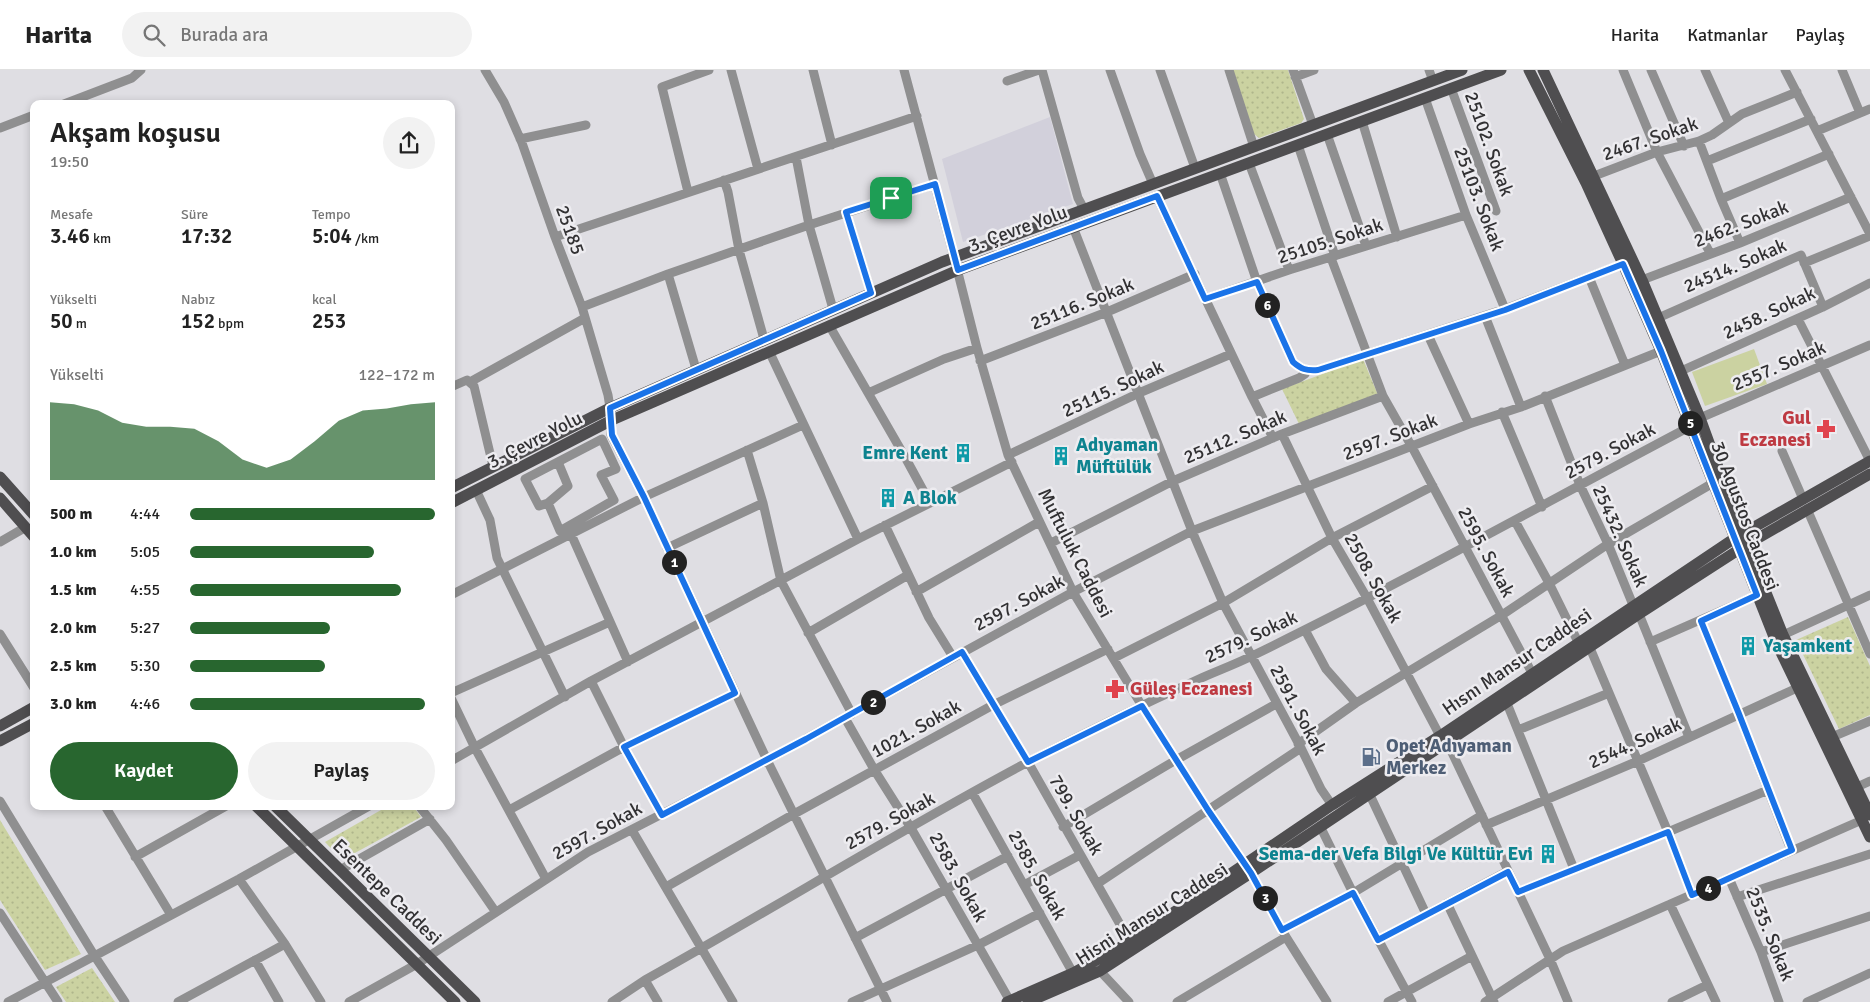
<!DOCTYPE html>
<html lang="tr">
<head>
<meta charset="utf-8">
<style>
  :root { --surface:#fff; --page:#f2f2f2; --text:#222; --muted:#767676; --line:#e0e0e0; --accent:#28662f }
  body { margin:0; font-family:Signika,sans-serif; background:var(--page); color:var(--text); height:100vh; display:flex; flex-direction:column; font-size:19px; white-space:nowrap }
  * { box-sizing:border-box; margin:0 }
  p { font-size:16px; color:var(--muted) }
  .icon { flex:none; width:28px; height:28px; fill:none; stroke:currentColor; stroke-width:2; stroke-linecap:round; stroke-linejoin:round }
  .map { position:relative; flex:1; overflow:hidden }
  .details { position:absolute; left:30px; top:30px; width:425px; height:710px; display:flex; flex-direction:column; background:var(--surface); border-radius:10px; box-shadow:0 2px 8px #0003 }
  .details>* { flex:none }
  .pin { position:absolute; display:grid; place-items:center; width:42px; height:42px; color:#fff; margin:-21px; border-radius:10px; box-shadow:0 2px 8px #0006 }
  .km { position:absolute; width:25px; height:25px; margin:-12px; border-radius:50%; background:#222; color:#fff; font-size:14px; line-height:25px; text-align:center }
  .round { display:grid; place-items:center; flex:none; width:52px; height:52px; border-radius:26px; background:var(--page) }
  .head { display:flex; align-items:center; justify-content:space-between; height:85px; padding:0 20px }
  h1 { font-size:28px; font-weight:600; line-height:38px }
  .stats { display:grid; grid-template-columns:repeat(3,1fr); gap:8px; height:85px; padding:5px 20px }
  .stats div { display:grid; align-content:center }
  .stats b { font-size:21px; font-weight:600 }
  .stats small { font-size:14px; font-weight:400 }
  .stats p { font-size:14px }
  .chart { height:140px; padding:10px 20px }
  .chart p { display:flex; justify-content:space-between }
  .chart svg { width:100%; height:90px; margin-top:5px; fill:var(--accent); opacity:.7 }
  .primary-button { display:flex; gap:10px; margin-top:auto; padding:10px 20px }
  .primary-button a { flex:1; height:58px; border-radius:30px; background:var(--accent); color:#fff; font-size:20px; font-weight:600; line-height:58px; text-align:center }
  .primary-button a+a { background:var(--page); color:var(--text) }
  ul { padding:0 20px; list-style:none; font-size:16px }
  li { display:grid; grid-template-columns:80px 60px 1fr; align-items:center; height:38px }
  li i { height:12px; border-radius:6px; background:var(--accent) }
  header { display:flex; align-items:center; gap:30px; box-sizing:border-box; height:70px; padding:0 25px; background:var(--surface); border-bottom:1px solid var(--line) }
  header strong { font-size:24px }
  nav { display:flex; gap:28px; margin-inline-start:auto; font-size:18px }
  .search { width:350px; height:45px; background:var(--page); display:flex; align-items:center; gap:12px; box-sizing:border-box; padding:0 18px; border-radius:28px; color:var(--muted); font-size:19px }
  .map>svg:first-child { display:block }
</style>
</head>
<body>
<header>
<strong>Harita</strong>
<div class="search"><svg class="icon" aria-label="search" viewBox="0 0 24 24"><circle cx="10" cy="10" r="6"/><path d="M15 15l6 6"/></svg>Burada ara</div>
<nav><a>Harita</a><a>Katmanlar</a><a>Paylaş</a></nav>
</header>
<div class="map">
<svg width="1870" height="932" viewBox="0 0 1870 932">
  <defs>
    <pattern id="grass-dots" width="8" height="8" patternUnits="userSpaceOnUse" patternTransform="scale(1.25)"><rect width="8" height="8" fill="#cbd2a1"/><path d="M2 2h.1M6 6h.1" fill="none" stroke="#afb58b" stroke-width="1.8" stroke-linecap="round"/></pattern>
  </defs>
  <rect width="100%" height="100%" fill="#dfdee3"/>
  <path fill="#d2d0db" d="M1050,47l23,87 -110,38 -21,-83z"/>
  <path fill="url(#grass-dots)" d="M1233,0h55l16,49 -3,4 -42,15 -5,-4z
    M1363,289l15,36 -79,29 -17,-35z
    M1848,547l22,49v49l-31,14 -43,-89z
    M388,736h25l8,11 -79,43 -17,-18z
    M0,750l81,134 -36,16 -45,-70z
    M92,898l23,34h-49l-10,-15z"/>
  <path fill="#cbd2a1" d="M1754,279l13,35 -62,22 -13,-34z"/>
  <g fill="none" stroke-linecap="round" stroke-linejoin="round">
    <path stroke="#8f8f90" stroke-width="9" d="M485,0l19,32 18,41 33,94 27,70 26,88 4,25 -1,15 33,62 123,263 120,242
      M731,0l27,99
      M813,0l19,75
      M904,0l50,187 23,91 31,107 65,137 69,114 66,104 43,63 35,64 41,65
      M1042,0l36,128 6,11
      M1110,0l30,84 13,30
      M1160,0l35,98
      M1229,0l25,77
      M1293,0l20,55
      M1429,0l4,11
      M1623,0l34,82 53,101
      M1651,0l33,76
      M1705,0l24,53
      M1785,0l85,164
      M1842,0l18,43
      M1295,7l19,-7
      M1007,11l32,-11
      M1451,18l45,123
      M1425,28l41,117 39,94
      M64,34l68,-26 9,-8
      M1362,51l35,116
      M0,58l34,-13
      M1817,61l53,-22
      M1327,64l39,112
      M520,69l66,-14
      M1699,71l22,58 19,44
      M1298,75l37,111
      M1707,91l104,-42
      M1249,93l40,107
      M1220,103l37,109 36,80c8,7 13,9 25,8l187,-61 118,-45
      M1594,106l63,-24 42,-11 13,-6 30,-21 55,-22
      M724,110l4,12 11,58 25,89
      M688,122l-26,-105 47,-17
      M1157,127l95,200 21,41
      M1721,129l108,-45
      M846,142l25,81
      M1073,157l119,304 31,72 78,145 20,41 11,16
      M555,167l362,-121
      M1331,188l52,138
      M1804,193l66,-27
      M668,204l28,95
      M1589,207l36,88
      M1642,210l98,-37 111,-46
      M1205,229l84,-29 177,-55
      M582,237l86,-33 141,-49 -13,-68
      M833,239l-24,-84 126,-41
      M1485,246l36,91
      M1658,248l143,-63 22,52
      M1798,249l72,142
      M829,255l76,132 25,46
      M1428,265l41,89
      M769,281l89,188
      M980,291l127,-49 88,-38
      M1681,301l142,-64 47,-24
      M470,312l115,-64
      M451,317l16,-7 7,6 19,80
      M868,323l76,-34 33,-11
      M1545,326l35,89 28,59 25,61
      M1252,327l47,-19 6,-4 1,-3
      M1502,342l40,95
      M1700,348l170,-73
      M1282,364l50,104 35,60 73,138
      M747,380l16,53 18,78 71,133
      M1782,381l21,48
      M1008,385l131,-62 92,-39
      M476,420l14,30 7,38 68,139
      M548,433l12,28 54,-31 -13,-25 15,-6 -14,-30 -77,40 14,27 9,-3 20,-17 -10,-24
      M1807,439l63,145
      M1515,451l34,62 29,59
      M885,455l44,93 24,39
      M571,464l57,128
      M0,472l26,-15
      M1051,473l122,-62 109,-47 101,-38 29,51 120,226
      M667,478l96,-45
      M916,522l123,-70
      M451,525l193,-98 159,-72
      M1639,544l50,123
      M1701,551l38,93 52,136
      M1305,560l21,39 30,34
      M808,563l100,-58
      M0,564l34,54
      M1783,565l87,-40
      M1650,572l107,-47
      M1590,578l78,184 24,63
      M962,582l66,110 102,180
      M1114,588l109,-55 109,-65 101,-52
      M591,611l33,66 38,68
      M451,623l159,-71
      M451,628l24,50 71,131
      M1506,631l68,168
      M845,648l30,53 36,57 99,173
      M1518,660l91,-37
      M1832,667l38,-16
      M1447,672l103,217 18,43
      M1298,674l58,-41 146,-88 106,-71 105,-61
      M451,691l140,-80 267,-142 154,-77
      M1857,717l13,-6
      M1369,723l57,121
      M973,724l100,179
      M0,731l94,154 31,47
      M105,736l66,109
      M419,736l27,34 49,71
      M509,740l115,-63 111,-54
      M1486,755l152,-64 159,-73
      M1320,756l33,67 59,109
      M1063,757l113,-67 100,-56
      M632,760l101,172
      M135,787l91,-51
      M340,800l90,-51
      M1729,808l32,74 18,50
      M239,809l46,65 36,58
      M1097,814l204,-136
      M1024,815l56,-30
      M666,817l128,-73 199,-109 115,-56
      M1518,822l150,-60 100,-42
      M1737,827l133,-43
      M1447,833l47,99
      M1670,834l46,98
      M0,843l58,89
      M1282,860l71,-37 129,-78
      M855,868l153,-82
      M1378,870l130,-69
      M1761,882l109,-36
      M255,890l24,42
      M1100,901l29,31
      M645,910l13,22
      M8,932l231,-123 130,-73
      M178,932l107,-58
      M349,932l68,-38 171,-112 179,-92 306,-168 119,-61 277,-107 52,-17 140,-56
      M612,932l33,-22c128,-71 253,-149 383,-218 56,-29 114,-57 171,-83 18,-8 37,-15 55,-24 148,-72 291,-152 437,-229
      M852,932l126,-57 62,-32
      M1177,932l109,-65
      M1388,932l84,-46
      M1485,932l78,-51 299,-131
      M1672,932l35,-17
      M1807,932l63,-29"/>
    <path stroke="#4f4e50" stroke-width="11" d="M1529,0l57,113 37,81 38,87 115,291 94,195
      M1543,0l99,210 58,138 42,115 41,102 87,180
      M0,407l34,38
      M451,418l159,-80 332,-146 520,-192
      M0,428l34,39
      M451,433l161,-83 346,-150 543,-200
      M0,656l34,-19
      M0,671l34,-18
      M256,736l199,196
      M275,736l200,196
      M1007,932l66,-29 57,-31 202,-137 108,-69 295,-198 135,-77
      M1028,932l72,-31 151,-98 388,-259 107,-69 124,-71"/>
  </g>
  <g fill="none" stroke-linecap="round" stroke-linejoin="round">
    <g stroke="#fff" stroke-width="10">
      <path id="route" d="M935,114l23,86 199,-74 48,103 52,-17 36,80c8,7 13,9 25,8l187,-60 118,-46 38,87 96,244 -56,26 38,93 53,136 -100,45 -24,-63 -150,60 -10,-20 -130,68 -25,-47 -71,37 -31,-57 -43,-63 -66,-104 -114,56 -66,-110 -156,87 -144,76 -38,-68 111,-54 -91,-196 -32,-62 -2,-27 261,-115 -25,-81z"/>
    </g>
    <use href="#route" stroke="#1a73e8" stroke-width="6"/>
  </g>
  <defs>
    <g id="pharmacy-bare" transform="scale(1.5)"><path d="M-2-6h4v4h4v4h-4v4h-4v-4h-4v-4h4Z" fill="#e0444e" stroke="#edecf0" stroke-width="2.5" paint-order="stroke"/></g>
    <g id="building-bare" transform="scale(1.5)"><path d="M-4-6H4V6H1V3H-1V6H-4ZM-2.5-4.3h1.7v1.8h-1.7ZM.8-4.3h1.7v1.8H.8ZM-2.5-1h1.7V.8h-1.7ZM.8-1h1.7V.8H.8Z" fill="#0f9aa8" stroke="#edecf0" stroke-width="2.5" paint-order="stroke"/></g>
    <g id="fuel-bare" transform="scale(1.5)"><path d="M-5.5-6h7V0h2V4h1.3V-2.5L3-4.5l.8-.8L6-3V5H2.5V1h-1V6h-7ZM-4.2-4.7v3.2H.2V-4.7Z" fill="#5c6f8a" stroke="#edecf0" stroke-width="2.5" paint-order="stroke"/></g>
  </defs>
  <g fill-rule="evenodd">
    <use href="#pharmacy-bare" x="1826" y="359"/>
    <use href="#building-bare" x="963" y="383"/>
    <use href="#building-bare" x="1061" y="386"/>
    <use href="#building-bare" x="888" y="428"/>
    <use href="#building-bare" x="1748" y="576"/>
    <use href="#pharmacy-bare" x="1115" y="619"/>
    <use href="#fuel-bare" x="1371" y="687"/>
    <use href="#building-bare" x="1548" y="784"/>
  </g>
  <g text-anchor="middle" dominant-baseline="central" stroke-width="5" stroke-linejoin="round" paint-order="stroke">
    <g font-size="19" fill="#323133" stroke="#edecf0">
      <text transform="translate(1650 69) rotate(-19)">2467. Sokak</text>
      <text transform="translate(1489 74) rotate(70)">25102. Sokak</text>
      <text transform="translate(1479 129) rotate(69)">25103. Sokak</text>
      <text transform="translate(1741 154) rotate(-21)">2462. Sokak</text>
      <text transform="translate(1018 159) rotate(-20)">3. Çevre Yolu</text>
      <text transform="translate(570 160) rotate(70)">25185</text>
      <text transform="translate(1330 171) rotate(-18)">25105. Sokak</text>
      <text transform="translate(1735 196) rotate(-23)">24514. Sokak</text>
      <text transform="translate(1082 234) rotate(-22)">25116. Sokak</text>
      <text transform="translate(1769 243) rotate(-25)">2458. Sokak</text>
      <text transform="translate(1779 296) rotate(-23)">2557. Sokak</text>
      <text transform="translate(1113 319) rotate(-25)">25115. Sokak</text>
      <text transform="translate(1235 367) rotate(-23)">25112. Sokak</text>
      <text transform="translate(1390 367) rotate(-21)">2597. Sokak</text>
      <text transform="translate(535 370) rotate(-27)">3. Çevre Yolu</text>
      <text transform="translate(1610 381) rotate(-28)">2579. Sokak</text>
      <text transform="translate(1745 446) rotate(69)">30 Agustos Caddesi</text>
      <text transform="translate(1620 466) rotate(66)">25432. Sokak</text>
      <text transform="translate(1486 482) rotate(62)">2595. Sokak</text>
      <text transform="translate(1075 483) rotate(63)">Muftuluk Caddesi</text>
      <text transform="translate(1373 508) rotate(61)">2508. Sokak</text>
      <text transform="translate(1019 533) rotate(-28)">2597. Sokak</text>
      <text transform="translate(1251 567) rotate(-25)">2579. Sokak</text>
      <text transform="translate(1517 592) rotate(-34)">Hısnı Mansur Caddesi</text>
      <text transform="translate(1298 640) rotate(62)">2591. Sokak</text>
      <text transform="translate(916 659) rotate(-29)">1021. Sokak</text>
      <text transform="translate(1635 673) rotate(-24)">2544. Sokak</text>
      <text transform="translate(1076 745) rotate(60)">799. Sokak</text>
      <text transform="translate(890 751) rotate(-29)">2579. Sokak</text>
      <text transform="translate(597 761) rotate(-29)">2597. Sokak</text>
      <text transform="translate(1037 805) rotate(61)">2585. Sokak</text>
      <text transform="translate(958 807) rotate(61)">2583. Sokak</text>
      <text transform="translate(387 822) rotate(44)">Esentepe Caddesi</text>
      <text transform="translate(1152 844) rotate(-32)">Hisni Mansur Caddesi</text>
      <text transform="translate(1770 864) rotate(68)">2535. Sokak</text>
    </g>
    <g font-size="19" font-weight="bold" fill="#be3a42" stroke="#edecf0" text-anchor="end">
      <text x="1811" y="348">Gul<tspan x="1811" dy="22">Eczanesi</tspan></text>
      <text x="1130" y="619" text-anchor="start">Güleş Eczanesi</text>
    </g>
    <g font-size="19" font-weight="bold" fill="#0d838f" stroke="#edecf0" text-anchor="start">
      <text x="1076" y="375">Adıyaman<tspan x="1076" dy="22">Müftülük</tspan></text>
      <text x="948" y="383" text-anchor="end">Emre Kent</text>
      <text x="903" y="428">A Blok</text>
      <text x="1763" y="576">Yaşamkent</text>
      <text x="1533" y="784" text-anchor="end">Sema-der Vefa Bilgi Ve Kültür Evi</text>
    </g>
    <g font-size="19" font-weight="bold" fill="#4e5e75" stroke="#edecf0" text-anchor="start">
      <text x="1386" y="676">Opet Adıyaman<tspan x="1386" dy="22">Merkez</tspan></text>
    </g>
  </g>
</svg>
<div class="pin" style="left:891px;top:128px;background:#1e9e55"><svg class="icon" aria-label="arrive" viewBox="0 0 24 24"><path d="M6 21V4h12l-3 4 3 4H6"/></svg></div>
<b class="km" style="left:674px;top:492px">1</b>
<b class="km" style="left:873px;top:632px">2</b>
<b class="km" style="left:1265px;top:828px">3</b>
<b class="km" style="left:1708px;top:818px">4</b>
<b class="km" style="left:1690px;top:353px">5</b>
<b class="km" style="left:1267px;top:235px">6</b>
<section class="details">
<div class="head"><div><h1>Akşam koşusu</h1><p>19:50</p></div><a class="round"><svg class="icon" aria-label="share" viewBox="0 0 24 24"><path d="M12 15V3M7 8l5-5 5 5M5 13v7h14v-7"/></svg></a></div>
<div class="stats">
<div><p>Mesafe</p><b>3.46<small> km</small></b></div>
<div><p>Süre</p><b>17:32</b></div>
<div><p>Tempo</p><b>5:04<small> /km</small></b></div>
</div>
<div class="stats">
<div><p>Yükselti</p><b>50<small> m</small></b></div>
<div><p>Nabız</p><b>152<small> bpm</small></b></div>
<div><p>kcal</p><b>253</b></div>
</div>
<div class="chart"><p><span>Yükselti</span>122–172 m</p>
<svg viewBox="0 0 160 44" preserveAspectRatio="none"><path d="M0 44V6L10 7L20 10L30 16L40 18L50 18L60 19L70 25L80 34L90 38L100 34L110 25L120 15L130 10L140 9L150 7L160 6V44z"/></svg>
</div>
<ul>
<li><b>500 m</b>4:44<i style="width:100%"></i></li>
<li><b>1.0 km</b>5:05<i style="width:75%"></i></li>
<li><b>1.5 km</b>4:55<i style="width:86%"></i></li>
<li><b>2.0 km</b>5:27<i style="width:57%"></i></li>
<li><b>2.5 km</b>5:30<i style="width:55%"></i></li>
<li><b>3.0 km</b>4:46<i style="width:96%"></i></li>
</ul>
<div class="primary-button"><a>Kaydet</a><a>Paylaş</a></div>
</section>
</div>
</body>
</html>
